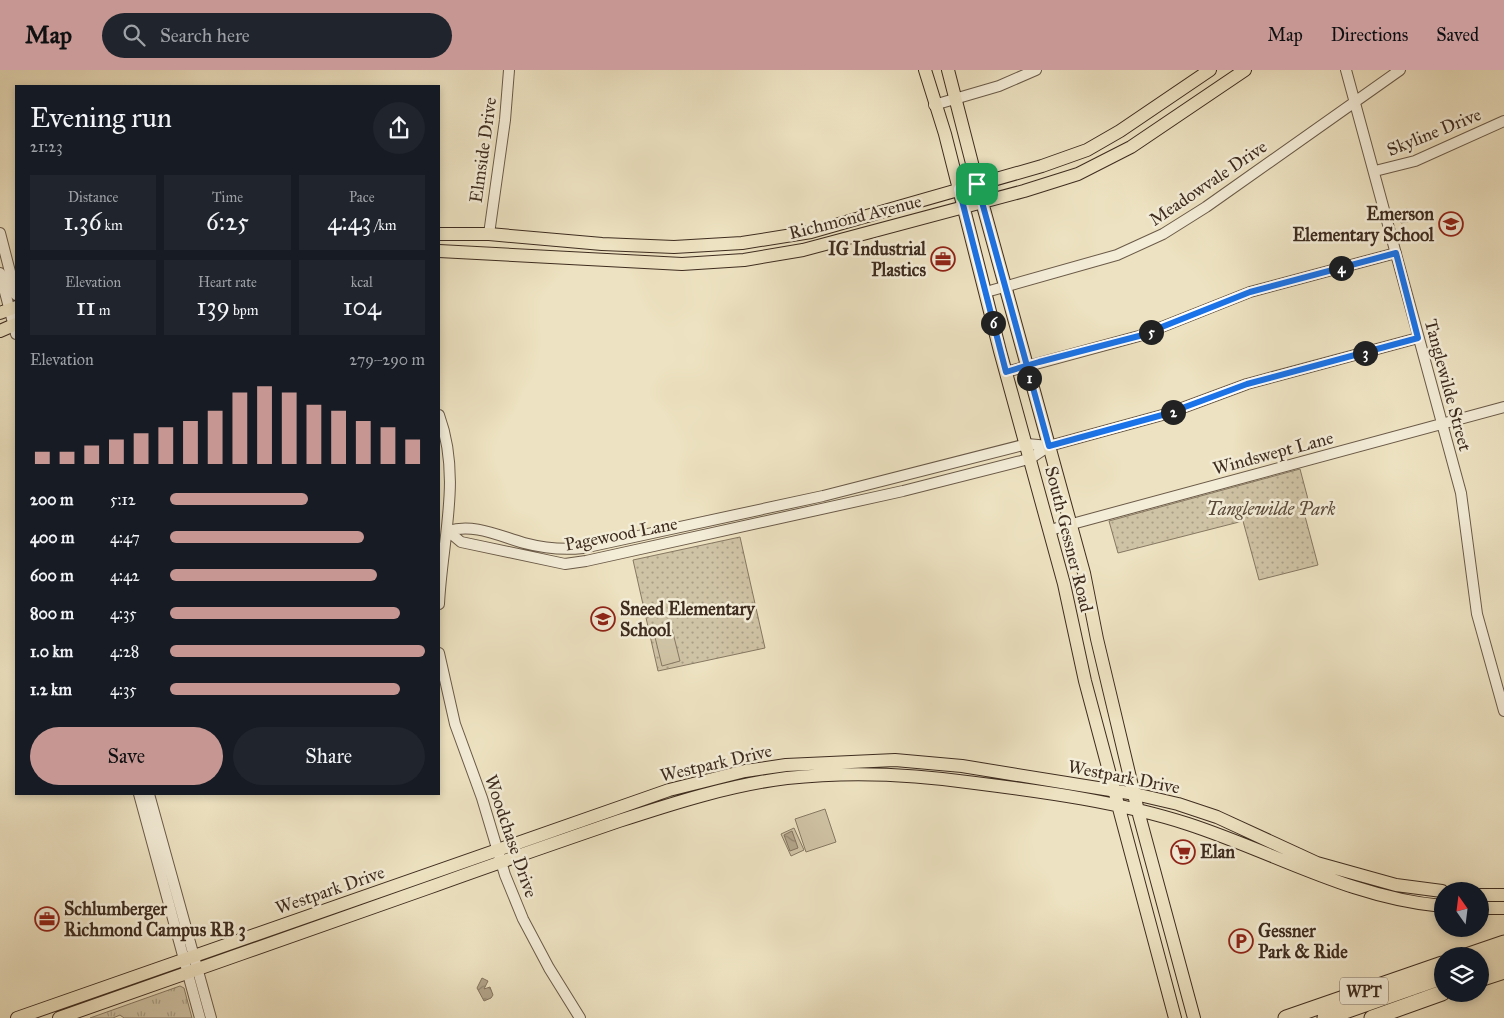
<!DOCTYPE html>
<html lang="en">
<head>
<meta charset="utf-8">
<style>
  :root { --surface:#171b24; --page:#20242c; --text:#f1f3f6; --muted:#9ea1a6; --accent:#c59692 }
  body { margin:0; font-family:"IM FELL Great Primer",serif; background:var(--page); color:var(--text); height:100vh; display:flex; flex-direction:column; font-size:19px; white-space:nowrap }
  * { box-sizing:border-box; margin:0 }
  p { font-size:16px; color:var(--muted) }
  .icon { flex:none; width:28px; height:28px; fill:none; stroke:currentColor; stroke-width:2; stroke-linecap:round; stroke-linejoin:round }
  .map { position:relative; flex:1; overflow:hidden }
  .drawer { position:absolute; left:15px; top:15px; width:425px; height:710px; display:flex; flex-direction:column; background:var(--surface); border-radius:0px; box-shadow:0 2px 8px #0003 }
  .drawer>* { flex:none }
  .needle { width:32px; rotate:346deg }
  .controls { position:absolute; left:1434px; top:812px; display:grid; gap:10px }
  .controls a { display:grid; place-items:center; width:55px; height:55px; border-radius:50%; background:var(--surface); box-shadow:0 2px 8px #0003; font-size:25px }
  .pin { position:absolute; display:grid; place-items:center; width:42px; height:42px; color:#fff; margin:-21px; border-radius:10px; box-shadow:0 2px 8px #0006 }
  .km { position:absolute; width:25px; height:25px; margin:-12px; border-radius:50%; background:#222; color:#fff; font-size:14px; line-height:25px; text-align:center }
  .round { display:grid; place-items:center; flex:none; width:52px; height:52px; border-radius:26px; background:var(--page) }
  .overview { display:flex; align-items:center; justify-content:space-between; height:85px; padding:0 15px }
  h1 { font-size:28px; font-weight:600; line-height:38px }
  .stats { display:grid; grid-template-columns:repeat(3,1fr); gap:8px; height:85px; padding:5px 15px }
  .stats div { display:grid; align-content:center; border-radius:0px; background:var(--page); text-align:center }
  .stats b { font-size:25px; font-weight:600 }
  .stats small { font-size:14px; font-weight:400 }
  .stats p { font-size:14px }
  .chart { height:140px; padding:10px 15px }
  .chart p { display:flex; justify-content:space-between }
  .chart svg { width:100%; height:90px; margin-top:5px; stroke:var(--accent); stroke-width:6 }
  .action { display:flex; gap:10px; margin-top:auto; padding:10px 15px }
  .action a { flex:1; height:58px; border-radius:30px; background:var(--accent); color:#111; font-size:20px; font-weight:600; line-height:58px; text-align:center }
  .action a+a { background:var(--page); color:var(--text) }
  ul { padding:0 15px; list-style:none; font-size:16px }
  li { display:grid; grid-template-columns:80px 60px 1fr; align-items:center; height:38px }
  li i { height:12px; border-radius:6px; background:var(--accent) }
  header { display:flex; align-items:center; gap:30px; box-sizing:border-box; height:70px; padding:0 25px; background:var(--accent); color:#111 }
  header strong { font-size:24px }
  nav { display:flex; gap:28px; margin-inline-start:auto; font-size:18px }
  .search { width:350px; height:45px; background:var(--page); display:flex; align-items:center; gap:12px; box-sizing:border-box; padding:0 18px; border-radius:28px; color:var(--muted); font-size:19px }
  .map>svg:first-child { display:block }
</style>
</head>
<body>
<header>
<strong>Map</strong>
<div class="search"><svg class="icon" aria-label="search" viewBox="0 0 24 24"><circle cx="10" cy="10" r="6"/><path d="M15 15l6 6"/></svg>Search here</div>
<nav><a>Map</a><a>Directions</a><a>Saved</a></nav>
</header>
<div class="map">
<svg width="1504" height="948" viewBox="0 0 1504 948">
  <defs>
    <pattern id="grass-tufts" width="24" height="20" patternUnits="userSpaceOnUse" patternTransform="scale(1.25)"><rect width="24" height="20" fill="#cfc3a5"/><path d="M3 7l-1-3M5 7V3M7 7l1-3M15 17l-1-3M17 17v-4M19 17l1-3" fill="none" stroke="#a99f86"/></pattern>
    <pattern id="park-dots" width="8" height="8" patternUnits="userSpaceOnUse" patternTransform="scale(1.25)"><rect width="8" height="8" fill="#cfc3a5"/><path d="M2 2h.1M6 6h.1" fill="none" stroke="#a99f86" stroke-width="1.8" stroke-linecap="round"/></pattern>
    <pattern id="water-waves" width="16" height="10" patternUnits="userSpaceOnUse" patternTransform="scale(1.25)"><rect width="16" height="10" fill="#b2a48a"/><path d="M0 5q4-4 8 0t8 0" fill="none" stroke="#928670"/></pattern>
  </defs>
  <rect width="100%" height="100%" fill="#ede2c1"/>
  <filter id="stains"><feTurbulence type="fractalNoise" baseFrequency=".004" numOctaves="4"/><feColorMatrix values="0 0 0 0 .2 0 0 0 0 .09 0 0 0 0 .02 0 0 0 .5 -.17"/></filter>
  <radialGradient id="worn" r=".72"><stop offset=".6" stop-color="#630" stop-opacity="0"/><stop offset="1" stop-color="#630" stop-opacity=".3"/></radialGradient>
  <path fill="url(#grass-tufts)" stroke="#867862" d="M180,916l4,2 8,30h-68l-4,-3 -7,3h-23z"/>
  <path fill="url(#park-dots)" stroke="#867862" d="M1407,139l5,3 -1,9 -10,2 -3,-11z
    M1300,399l9,34 -7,2 16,60 -59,15 -16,-59 -125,32 -9,-32z
    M740,467l25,111 -107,23 -25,-111z"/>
  <path fill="#cfc3a5" stroke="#867862" d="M672,559l8,32 -18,5 -8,-33z
    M825,739l11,33 -30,10 -11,-33z
    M794,758l10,22 -13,6 -10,-22z"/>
  <path fill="url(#water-waves)" stroke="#84745f" d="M792,761l6,17 -8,3 -6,-16z
    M482,908l6,3 -4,8 6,-2 3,8 -2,3 -7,3 -7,-13z"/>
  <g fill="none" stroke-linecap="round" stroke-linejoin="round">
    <g stroke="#6a5a48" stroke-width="12">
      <path id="minor" d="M1346,0l115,423 16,121 27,97
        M934,35l65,-19 37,-16
        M1375,101l40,-10 89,-40
        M0,163l16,62
        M489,164l16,-114 4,-50
        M0,203l16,61
        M986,222l131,-37 46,-21 43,-27 194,-137
        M1006,302l133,-36 111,-44 146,-39
        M439,345c23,63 3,125 0,189
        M1050,460l454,-123
        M448,461l13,11 104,22 21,-3 317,-70 118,-30 10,-3 18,-12 117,-32 81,-30 171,-46
        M448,461c26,-8 51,5 76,12 19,5 40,7 59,5l240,-52 204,-52 22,2
        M439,583l16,71 27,74 23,77 18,44 26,49 31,50
        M139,724l61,224
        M149,724l62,224"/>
    </g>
    <g stroke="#3e2c1f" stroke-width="14">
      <path id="major" d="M925,0l20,64 55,217 64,233 21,97 90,337
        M948,0l34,132 102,371 13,66 41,172 56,207
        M439,164h50l113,10 72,3 68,-4 69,-11 231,-66 45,-16 33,-19 90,-61
        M439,181l243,13 62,-4 59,-10 221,-59 54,-17 53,-27 114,-77
        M0,243l16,-6
        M0,261l16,-7
        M1480,825h24
        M1480,838h24
        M17,948l652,-228 76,-19 41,-6 109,-5 67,6 173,28 43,10 39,13 100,46 79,22 46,6
        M59,948c123,-43 246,-87 369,-130 63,-23 127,-45 191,-67 55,-18 111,-36 168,-43 63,-7 126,-4 188,5 71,9 145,19 213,41 86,28 163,74 254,82"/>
    </g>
    <g stroke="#3e2c1f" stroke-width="17">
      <path id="highway" d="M1466,886l38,-13
        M1480,894l24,-8
        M1480,909l24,-8
        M1286,948l156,-54
        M1325,948l117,-41
        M1372,948l70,-25"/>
    </g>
    <use href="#minor" stroke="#f3ecd7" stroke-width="10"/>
    <use href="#major" stroke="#ede2c1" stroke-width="12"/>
    <use href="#highway" stroke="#ede2c1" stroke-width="15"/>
  </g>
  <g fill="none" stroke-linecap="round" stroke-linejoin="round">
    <g stroke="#fff" stroke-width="10">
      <path id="route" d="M977,114l72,262 117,-32 81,-30 171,-46 -22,-85 -146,39 -111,44 -100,26 -33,10 -47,-183 18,-5"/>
    </g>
    <use href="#route" stroke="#1a73e8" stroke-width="6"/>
  </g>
  <defs>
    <g id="school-ring" transform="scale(1.25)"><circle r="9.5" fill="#f3ecd7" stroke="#8f2418" stroke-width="1.5"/><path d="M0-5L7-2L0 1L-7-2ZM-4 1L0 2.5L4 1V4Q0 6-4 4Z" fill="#8f2418"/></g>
    <g id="office-ring" transform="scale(1.25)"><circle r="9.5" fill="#f3ecd7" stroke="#8f2418" stroke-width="1.5"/><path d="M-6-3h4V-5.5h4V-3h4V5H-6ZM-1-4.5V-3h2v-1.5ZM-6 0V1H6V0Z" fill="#8f2418"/></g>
    <g id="supermarket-ring" transform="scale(1.25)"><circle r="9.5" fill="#f3ecd7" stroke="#8f2418" stroke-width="1.5"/><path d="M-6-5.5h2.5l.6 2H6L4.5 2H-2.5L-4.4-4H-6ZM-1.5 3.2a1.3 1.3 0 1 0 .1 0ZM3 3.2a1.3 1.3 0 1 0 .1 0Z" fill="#8f2418"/></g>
    <g id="parking-ring" transform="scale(1.25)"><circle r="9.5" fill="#f3ecd7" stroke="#8f2418" stroke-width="1.5"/><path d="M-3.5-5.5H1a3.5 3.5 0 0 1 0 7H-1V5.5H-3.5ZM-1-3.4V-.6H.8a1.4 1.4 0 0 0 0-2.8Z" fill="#8f2418"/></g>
  </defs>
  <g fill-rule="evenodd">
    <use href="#school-ring" x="1451" y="154"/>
    <use href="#office-ring" x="943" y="189"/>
    <use href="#school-ring" x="603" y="549"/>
    <use href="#supermarket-ring" x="1183" y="782"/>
    <use href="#office-ring" x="47" y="849"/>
    <use href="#parking-ring" x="1241" y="871"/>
  </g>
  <g text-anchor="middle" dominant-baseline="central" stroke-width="5" stroke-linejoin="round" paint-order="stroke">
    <rect fill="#f3ecd7" stroke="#746656" stroke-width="1" x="1340" y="907.5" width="48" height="27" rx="4"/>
    <g font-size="16" font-weight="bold" fill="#3e2c1f">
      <text x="1364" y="921">WPT</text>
    </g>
    <g font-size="18" fill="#3e2c1f" stroke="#f3ecd7">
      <text transform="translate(1434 62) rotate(-22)">Skyline Drive</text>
      <text transform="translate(483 80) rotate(-82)">Elmside Drive</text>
      <text transform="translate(1208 113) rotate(-34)">Meadowvale Drive</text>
      <text transform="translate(855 147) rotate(-14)">Richmond Avenue</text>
      <text transform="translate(1448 315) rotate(75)">Tanglewilde Street</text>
      <text transform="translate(1273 383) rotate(-15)">Windswept Lane</text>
      <text transform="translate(621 464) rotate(-11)">Pagewood Lane</text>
      <text transform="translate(1069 469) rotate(76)">South Gessner Road</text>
      <text transform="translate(716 693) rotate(-13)">Westpark Drive</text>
      <text transform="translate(1124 707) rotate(11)">Westpark Drive</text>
      <text transform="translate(511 766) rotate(71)">Woodchase Drive</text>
      <text transform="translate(330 820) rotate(-19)">Westpark Drive</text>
    </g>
    <g font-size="18" font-weight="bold" fill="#3e2c1f" stroke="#f3ecd7" text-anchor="start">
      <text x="1434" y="144" text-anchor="end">Emerson<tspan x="1434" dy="21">Elementary School</tspan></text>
      <text x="926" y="179" text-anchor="end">IG Industrial<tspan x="926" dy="21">Plastics</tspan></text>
      <text x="620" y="539">Sneed Elementary<tspan x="620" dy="21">School</tspan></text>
      <text x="1200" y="782">Elan</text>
      <text x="64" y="839">Schlumberger<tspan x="64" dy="21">Richmond Campus RB 3</tspan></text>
      <text x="1258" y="861">Gessner<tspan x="1258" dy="21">Park &amp; Ride</tspan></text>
    </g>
    <g font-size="18" font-style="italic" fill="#5b4a3a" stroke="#f3ecd7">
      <text x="1271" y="439">Tanglewilde Park</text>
    </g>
  </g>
  <rect width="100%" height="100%" filter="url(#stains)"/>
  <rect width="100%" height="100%" fill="url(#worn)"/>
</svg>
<div class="controls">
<a><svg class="needle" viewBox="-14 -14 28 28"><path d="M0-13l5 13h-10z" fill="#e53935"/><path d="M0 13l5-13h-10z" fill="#9ea1a6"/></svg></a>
<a><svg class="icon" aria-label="layers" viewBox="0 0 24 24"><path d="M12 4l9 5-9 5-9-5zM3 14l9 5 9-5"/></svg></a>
</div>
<div class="pin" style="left:977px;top:114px;background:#1e9e55"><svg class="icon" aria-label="arrive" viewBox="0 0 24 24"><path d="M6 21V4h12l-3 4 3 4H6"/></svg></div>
<b class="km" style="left:1029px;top:308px">1</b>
<b class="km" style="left:1173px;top:342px">2</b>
<b class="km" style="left:1365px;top:283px">3</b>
<b class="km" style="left:1341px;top:198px">4</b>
<b class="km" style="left:1151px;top:262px">5</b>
<b class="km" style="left:993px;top:253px">6</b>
<section class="drawer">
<div class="overview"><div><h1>Evening run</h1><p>21:23</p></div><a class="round"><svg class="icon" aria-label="share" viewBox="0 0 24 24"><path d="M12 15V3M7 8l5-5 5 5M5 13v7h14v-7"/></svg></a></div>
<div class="stats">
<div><p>Distance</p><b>1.36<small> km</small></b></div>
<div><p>Time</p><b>6:25</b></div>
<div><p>Pace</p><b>4:43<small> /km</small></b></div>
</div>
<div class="stats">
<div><p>Elevation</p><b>11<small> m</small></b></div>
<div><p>Heart rate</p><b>139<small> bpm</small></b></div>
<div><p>kcal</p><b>104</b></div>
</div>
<div class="chart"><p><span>Elevation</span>279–290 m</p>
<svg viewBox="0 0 160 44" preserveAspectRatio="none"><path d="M5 44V38M15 44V38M25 44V35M35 44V32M45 44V29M55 44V26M65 44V23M75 44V18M85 44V9M95 44V6M105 44V9M115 44V15M125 44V18M135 44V23M145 44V26M155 44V32"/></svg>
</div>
<ul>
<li><b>200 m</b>5:12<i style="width:54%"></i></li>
<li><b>400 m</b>4:47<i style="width:76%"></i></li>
<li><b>600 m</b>4:42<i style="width:81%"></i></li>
<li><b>800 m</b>4:35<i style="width:90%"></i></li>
<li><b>1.0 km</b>4:28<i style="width:100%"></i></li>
<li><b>1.2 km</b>4:35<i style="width:90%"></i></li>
</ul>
<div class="action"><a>Save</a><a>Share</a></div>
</section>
</div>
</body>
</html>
